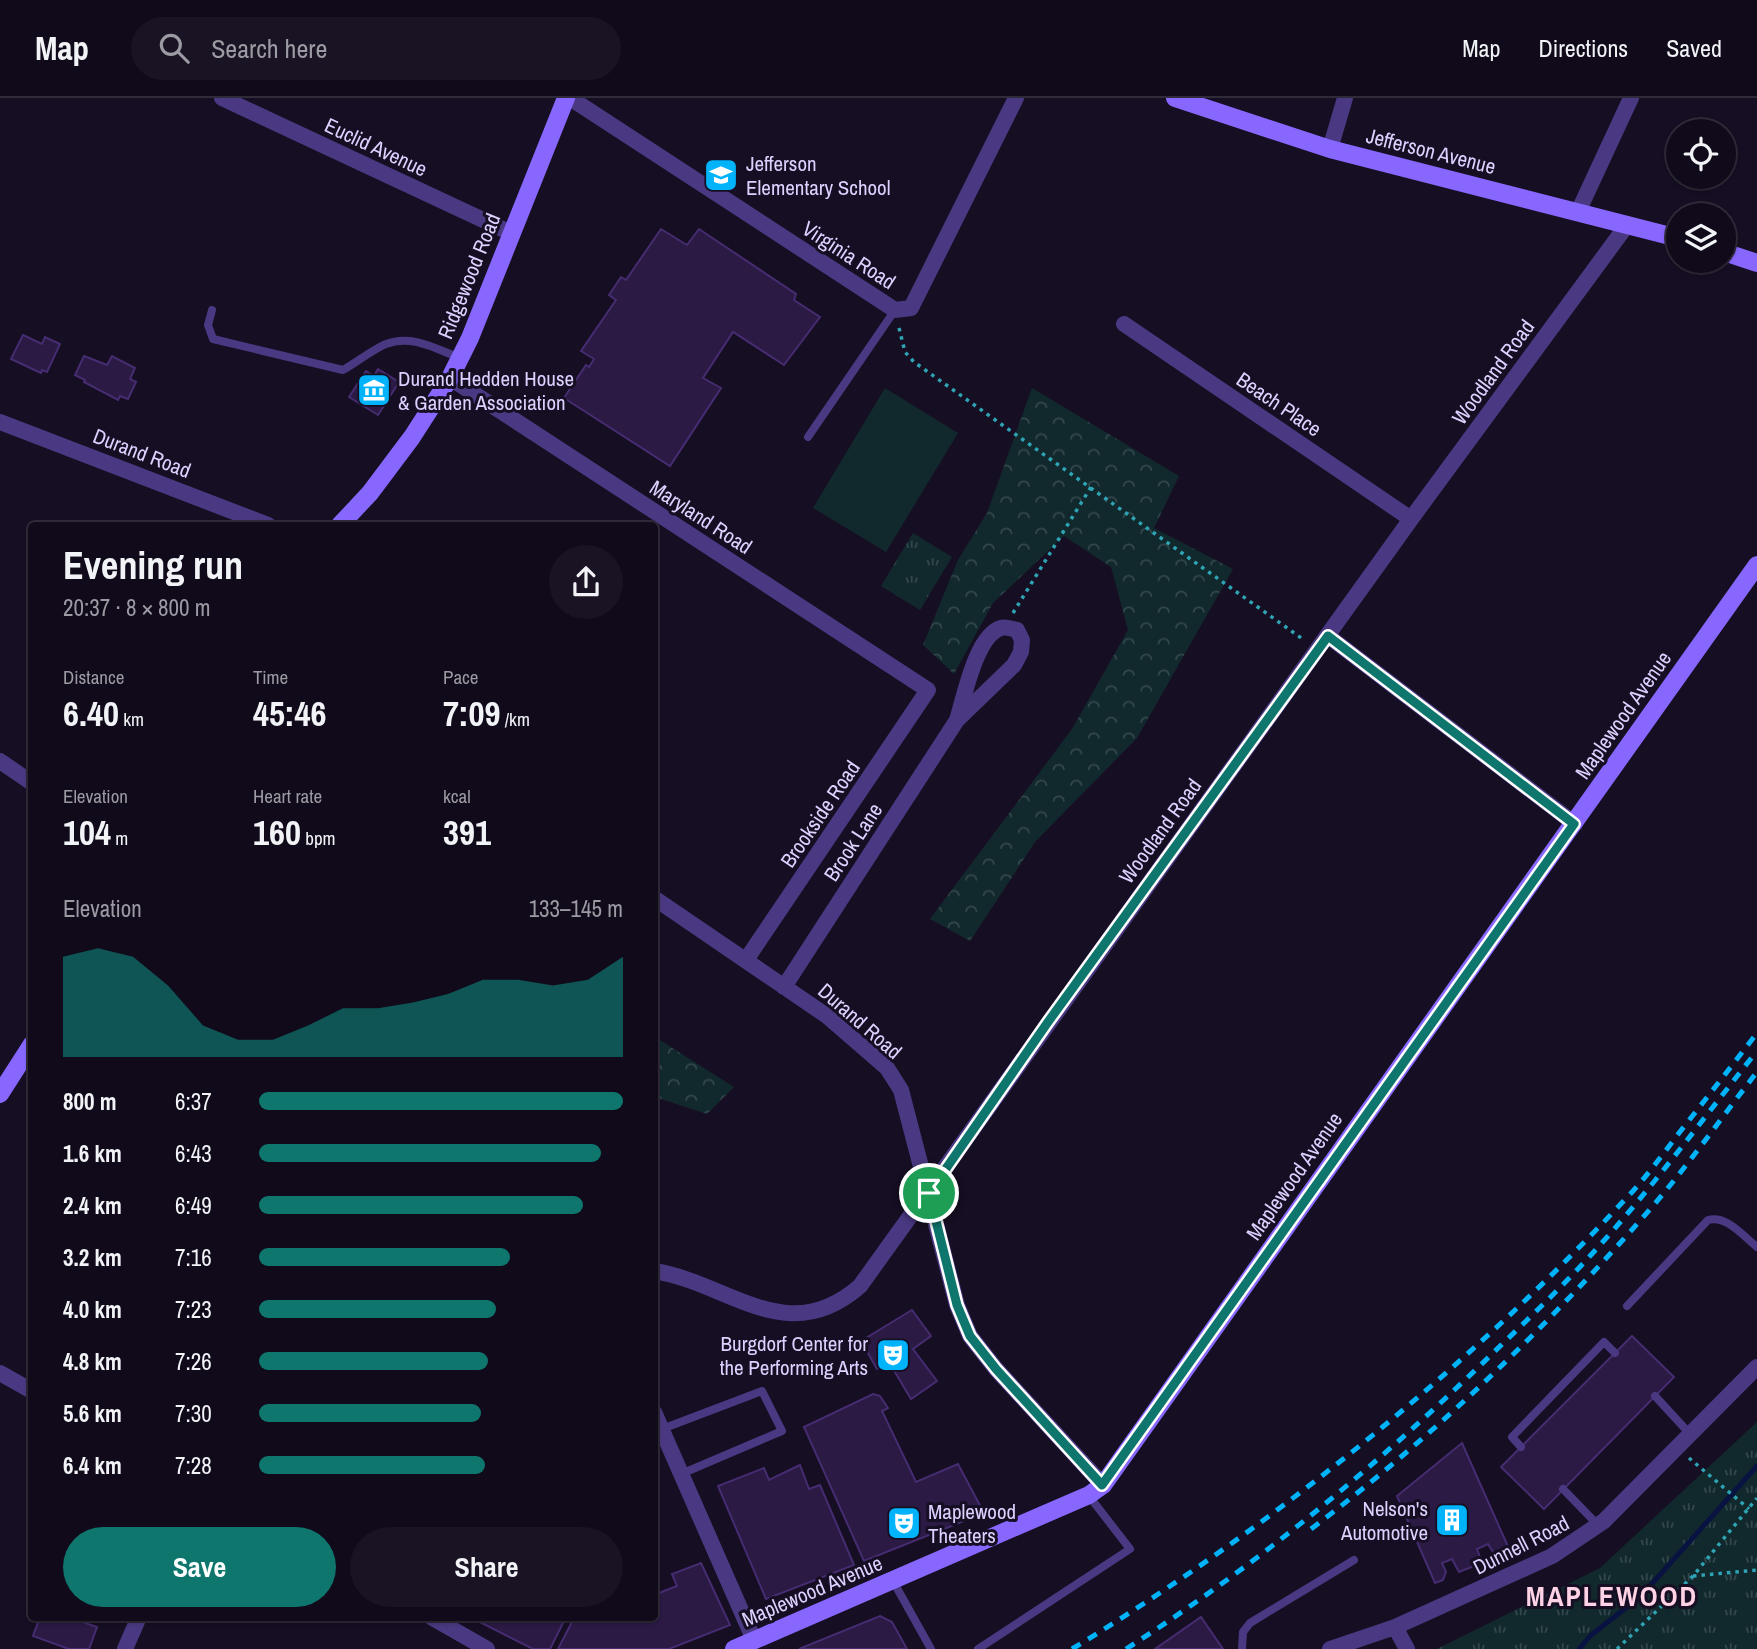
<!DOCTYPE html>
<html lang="en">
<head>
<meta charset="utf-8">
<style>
  :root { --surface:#100a1a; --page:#191323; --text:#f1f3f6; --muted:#9c9aa2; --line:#302b39; --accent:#0f766e }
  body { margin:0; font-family:"Archivo Narrow",sans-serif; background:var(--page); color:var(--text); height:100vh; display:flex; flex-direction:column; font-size:26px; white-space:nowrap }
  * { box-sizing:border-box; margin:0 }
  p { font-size:23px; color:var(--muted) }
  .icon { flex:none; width:38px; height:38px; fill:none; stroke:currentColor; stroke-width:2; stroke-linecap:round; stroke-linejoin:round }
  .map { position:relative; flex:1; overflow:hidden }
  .sheet { position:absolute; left:28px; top:424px; width:630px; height:1099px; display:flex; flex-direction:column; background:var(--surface); border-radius:7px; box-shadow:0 2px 5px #0004,0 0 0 2px var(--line) }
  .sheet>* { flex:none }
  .buttons { position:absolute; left:1666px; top:21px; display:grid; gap:14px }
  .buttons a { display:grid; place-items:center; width:70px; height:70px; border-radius:50%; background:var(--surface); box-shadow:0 2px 5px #0004,0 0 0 2px var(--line); font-size:35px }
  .pin { position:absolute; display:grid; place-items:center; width:60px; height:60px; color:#fff; margin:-30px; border:4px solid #fff; border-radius:50%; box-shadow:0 2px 7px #0007 }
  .round { display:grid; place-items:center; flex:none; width:74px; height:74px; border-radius:37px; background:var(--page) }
  .headline { display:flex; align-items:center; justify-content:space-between; height:119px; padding:0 35px }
  h1 { font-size:38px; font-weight:700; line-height:52px }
  .figures { display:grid; grid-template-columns:repeat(3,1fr); gap:10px; height:119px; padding:7px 35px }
  .figures div { display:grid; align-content:center }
  .figures b { font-size:35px; font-weight:700 }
  .figures small { font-size:19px; font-weight:400 }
  .figures p { font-size:19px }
  .chart { height:196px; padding:14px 35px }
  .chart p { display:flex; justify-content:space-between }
  .chart svg { width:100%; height:126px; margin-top:7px; fill:var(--accent); opacity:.7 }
  .primary-button { display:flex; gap:14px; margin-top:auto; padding:14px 35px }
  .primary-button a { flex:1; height:80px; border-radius:42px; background:var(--accent); color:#fff; font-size:28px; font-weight:700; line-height:80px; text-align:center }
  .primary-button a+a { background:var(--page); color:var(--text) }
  ul { padding:0 35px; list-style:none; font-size:23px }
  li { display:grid; grid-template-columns:112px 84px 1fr; align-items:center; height:52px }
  li i { height:18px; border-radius:9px; background:var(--accent) }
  header { display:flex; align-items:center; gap:42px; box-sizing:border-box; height:98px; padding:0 35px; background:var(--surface); border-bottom:2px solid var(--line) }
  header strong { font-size:33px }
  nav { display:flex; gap:38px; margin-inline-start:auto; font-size:24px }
  .search { width:490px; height:63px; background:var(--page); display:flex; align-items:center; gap:18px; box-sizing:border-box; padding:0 24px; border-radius:38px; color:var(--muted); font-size:26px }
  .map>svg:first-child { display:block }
</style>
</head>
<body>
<header>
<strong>Map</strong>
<div class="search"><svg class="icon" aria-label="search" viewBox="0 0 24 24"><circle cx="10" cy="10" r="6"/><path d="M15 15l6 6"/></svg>Search here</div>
<nav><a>Map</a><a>Directions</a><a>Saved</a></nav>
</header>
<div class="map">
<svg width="1757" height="1551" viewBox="0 0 1757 1551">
  <defs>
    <pattern id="forest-crowns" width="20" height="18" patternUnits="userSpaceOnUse" patternTransform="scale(1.75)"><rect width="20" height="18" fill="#11292d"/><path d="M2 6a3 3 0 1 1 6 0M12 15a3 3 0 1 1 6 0" fill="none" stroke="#33474c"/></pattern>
    <pattern id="park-tufts" width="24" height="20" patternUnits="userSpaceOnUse" patternTransform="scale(1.75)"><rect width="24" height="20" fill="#11292d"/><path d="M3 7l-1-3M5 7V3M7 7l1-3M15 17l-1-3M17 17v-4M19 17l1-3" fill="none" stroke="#33474c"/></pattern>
  </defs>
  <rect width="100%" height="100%" fill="#160e23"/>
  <path fill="url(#forest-crowns)" d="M1032,290l147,88 -25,52 79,41 -96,169 -102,104 -65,99 -40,-22 142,-190 56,-99 -17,-63 -47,-31 -71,67 -39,71 -31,-29 35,-85 29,-47z
    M654,939h1l79,50 -27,27 -52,-17z"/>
  <path fill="url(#park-tufts)" d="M913,435l39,24 -32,53 -39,-24z
    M1757,1324v227h-320l163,-81z"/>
  <path fill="#11292d" d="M885,290l73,45 -72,119 -73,-44z"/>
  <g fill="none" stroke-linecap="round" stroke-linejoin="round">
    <path stroke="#091341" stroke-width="5" d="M1579,1551l11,-13 51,-40 116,-130"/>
  </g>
  <path fill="#2a1a44" stroke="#462c70" stroke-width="2" d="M661,131l26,16 12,-16 97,65 -2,6 26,17 -36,48 -51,-33 -30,46 18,10 -51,78 -106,-68 22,-33 3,2 5,-8 -13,-8 35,-51 -7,-5 12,-18 5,3z
    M23,237l19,9 3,-7 15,7 -13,28 -5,-2 -1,3 -30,-14z
    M84,258l23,9 5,-9 23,12 -5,11 6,3 -8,17 -8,-3 -2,4 -34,-18 1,-2 -10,-5z
    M378,271l21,13 -21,33 -29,-18 17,-26 8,5z
    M912,1212l19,26 -18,13 24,32 -26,18 -22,-37 -12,7 -16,-28z
    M1632,1238l42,41 -130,132 -43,-42z
    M873,1296l7,2 8,12 -6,3 34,71 42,-18 26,49 -120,48 -60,-134z
    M1462,1345l48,108 -10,4 -7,-3 -5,-8 -11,5 5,14 -23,9 -7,-13 -10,4 4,9 -3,8 -8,3 -38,-87z
    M800,1367l9,24 11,-4 34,80 -88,34 -48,-113 46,-18 5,12z
    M701,1465l29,62 -61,24h-111l16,-31 9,3 4,-4h52l1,3 14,-3v-22l23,-9 -5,-12z
    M880,1518l12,6 15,27h-108z
    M40,1519h29l28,10 -8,22h-20l-36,-13z
    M470,1519h96l-16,32h-17z
    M1201,1519l22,32h-68z"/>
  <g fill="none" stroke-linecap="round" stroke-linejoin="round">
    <path stroke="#2ea4b5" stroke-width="3.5" stroke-dasharray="3.5 5" stroke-linecap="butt" d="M899,230l6,24 9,10 390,278
      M1013,515l78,-126
      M1689,1360l60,51
      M1693,1478l64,-6
      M1617,1551l76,-73 64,-78"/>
    <path stroke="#4a3982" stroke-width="8" d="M212,212l-4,15 5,14 130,31c11,-6 32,-22 43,-26 26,-10 50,5 74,14
      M808,339l87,-127
      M1627,1208l81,-86c19,-5 35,16 49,27
      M1655,1298l35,38
      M662,1331l100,-38 20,40 -101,43
      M1521,1349l-9,-10 92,-95 11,11
      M1563,1391l35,36
      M893,1483l38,68
      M978,1551l152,-100 -41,-53
      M1242,1551l1,-17 7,-9 104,-63"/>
    <path stroke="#4a3982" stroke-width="16" d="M222,0l289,135
      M570,0l325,212 16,-2 105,-210
      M1330,51l15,-51
      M1578,114l53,-114
      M1124,226l287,195
      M450,280l478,312 -182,270
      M0,324l268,103
      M1328,538l247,188
      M0,663l32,22
      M654,800l173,118 60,52 14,22 56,215 13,31 26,33 107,116
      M784,889l173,-267 57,-55 7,-13 1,-12 -5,-10c-6,-1 -10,-4 -16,-2 -25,7 -37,70 -44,92
      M654,1173c76,12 133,79 206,15l551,-767 216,-294
      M0,1275l32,18
      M654,1314l100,228
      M431,1519l56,32
      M1395,1529l12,22
      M125,1551l14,-32
      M1330,1551l65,-22 157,-71 52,-35 153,-154"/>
    <path stroke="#8867ff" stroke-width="18" d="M1175,0l155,51 348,89
      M1724,154l33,11
      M340,427l30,-32 42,-56 38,-59 20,-40 96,-240
      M0,996l32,-50
      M734,1551l355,-154 14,-10 654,-920"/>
    <path stroke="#00b3fb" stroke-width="5" stroke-dasharray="10 9" stroke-linecap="butt" d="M1311,1431c125,-94 239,-205 341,-322 37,-43 70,-90 105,-135
      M1072,1551c202,-123 400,-284 561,-458 16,-18 31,-38 46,-58 26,-33 52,-66 78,-100
      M1126,1551c133,-85 254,-186 367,-296 32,-31 66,-63 97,-97 60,-65 112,-136 167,-205"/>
  </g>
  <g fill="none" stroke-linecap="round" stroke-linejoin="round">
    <g stroke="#fff" stroke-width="14">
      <path id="route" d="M1328,538l246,188 -472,661 -106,-116 -26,-33 -13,-31 -28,-112 119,-171z"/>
    </g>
    <use href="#route" stroke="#0f766e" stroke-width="9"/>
  </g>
  <defs>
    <g id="school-square" transform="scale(1.75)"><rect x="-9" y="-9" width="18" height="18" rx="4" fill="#00b3fb" stroke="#160e23"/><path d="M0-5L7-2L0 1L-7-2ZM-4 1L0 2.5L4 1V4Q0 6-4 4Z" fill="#fff"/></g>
    <g id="museum-square" transform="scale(1.75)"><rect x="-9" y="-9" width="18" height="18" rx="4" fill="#00b3fb" stroke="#160e23"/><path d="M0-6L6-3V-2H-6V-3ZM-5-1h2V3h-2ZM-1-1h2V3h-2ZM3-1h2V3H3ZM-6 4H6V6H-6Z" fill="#fff"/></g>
    <g id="theatre-square" transform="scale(1.75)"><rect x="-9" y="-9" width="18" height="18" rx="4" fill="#00b3fb" stroke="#160e23"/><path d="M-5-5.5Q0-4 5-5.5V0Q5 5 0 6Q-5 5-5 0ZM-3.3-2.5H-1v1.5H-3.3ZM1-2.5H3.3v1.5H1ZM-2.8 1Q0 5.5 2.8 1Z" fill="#fff"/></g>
    <g id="building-square" transform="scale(1.75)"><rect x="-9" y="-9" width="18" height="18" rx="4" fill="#00b3fb" stroke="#160e23"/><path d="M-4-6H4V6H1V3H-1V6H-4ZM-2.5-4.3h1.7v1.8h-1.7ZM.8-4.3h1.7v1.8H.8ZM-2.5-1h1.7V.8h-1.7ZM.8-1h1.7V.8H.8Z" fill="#fff"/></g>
  </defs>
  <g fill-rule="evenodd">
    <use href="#school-square" x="721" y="77"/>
    <use href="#museum-square" x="374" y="292"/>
    <use href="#theatre-square" x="893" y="1257"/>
    <use href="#building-square" x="1452" y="1422"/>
    <use href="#theatre-square" x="904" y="1425"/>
  </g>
  <g text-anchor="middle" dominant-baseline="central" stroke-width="6" stroke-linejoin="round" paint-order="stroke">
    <g font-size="21" fill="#ded0ff" stroke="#160e23">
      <text transform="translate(376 49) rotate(25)">Euclid Avenue</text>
      <text transform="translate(1431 53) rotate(14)">Jefferson Avenue</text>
      <text transform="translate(849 157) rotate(33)">Virginia Road</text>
      <text transform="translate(469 178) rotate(-68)">Ridgewood Road</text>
      <text transform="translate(1493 274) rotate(-54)">Woodland Road</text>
      <text transform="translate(1279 306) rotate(34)">Beach Place</text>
      <text transform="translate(142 355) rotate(21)">Durand Road</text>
      <text transform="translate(701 419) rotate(33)">Maryland Road</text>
      <text transform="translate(1623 617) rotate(-55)">Maplewood Avenue</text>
      <text transform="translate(820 716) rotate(-56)">Brookside Road</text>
      <text transform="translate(1160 733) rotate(-54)">Woodland Road</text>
      <text transform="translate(853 744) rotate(-57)">Brook Lane</text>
      <text transform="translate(860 923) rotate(41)">Durand Road</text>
      <text transform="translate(1294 1078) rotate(-55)">Maplewood Avenue</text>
      <text transform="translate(1521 1447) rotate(-27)">Dunnell Road</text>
      <text transform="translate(812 1493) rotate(-23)">Maplewood Avenue</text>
    </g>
    <g font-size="21" fill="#ded0ff" stroke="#160e23" text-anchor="start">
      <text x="746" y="65">Jefferson<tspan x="746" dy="24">Elementary School</tspan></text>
      <text x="398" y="280">Durand Hedden House<tspan x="398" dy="24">&amp; Garden Association</tspan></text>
      <text x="868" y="1245" text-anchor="end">Burgdorf Center for<tspan x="868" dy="24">the Performing Arts</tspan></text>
      <text x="1428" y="1410" text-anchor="end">Nelson's<tspan x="1428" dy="24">Automotive</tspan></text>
      <text x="928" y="1413">Maplewood<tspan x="928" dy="24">Theaters</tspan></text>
    </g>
    <g font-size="28" font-weight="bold" letter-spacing="2" fill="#ffd2e6" stroke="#160e23">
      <text x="1612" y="1498">MAPLEWOOD</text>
    </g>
  </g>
</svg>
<div class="buttons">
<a><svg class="icon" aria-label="locate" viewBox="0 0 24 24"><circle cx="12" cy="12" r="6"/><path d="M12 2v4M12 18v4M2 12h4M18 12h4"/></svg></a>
<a><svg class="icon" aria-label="layers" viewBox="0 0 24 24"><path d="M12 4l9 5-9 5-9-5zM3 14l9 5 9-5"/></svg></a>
</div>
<div class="pin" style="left:929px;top:1095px;background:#1e9e55"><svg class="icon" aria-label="arrive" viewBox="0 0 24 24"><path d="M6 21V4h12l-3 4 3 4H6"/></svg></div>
<section class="sheet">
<div class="headline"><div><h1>Evening run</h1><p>20:37 · 8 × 800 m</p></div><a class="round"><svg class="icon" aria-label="share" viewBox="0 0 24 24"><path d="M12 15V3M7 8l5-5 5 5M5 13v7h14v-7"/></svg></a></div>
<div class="figures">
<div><p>Distance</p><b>6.40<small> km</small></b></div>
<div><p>Time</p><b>45:46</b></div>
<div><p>Pace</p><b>7:09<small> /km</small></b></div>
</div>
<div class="figures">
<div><p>Elevation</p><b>104<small> m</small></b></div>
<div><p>Heart rate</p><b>160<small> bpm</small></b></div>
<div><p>kcal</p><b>391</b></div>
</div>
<div class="chart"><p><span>Elevation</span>133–145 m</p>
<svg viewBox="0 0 160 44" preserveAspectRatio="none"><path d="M0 44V9L10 6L20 9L30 19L40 33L50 38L60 38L70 33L80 27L90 27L100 25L110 22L120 17L130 17L140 19L150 17L160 9V44z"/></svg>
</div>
<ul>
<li><b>800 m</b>6:37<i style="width:100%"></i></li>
<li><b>1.6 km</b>6:43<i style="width:94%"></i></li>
<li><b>2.4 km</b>6:49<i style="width:89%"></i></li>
<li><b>3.2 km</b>7:16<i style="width:69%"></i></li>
<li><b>4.0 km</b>7:23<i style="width:65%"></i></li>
<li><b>4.8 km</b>7:26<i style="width:63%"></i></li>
<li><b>5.6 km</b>7:30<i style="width:61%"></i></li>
<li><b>6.4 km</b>7:28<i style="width:62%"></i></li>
</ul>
<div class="primary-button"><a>Save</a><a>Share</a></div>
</section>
</div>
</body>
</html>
